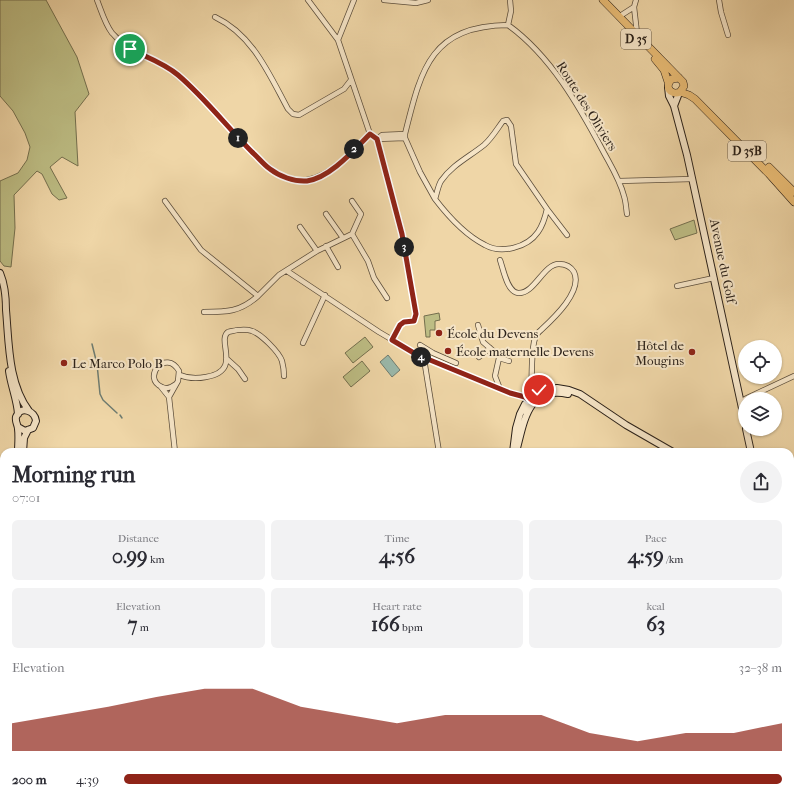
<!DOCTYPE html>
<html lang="en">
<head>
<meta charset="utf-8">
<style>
  :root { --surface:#fff; --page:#f2f2f3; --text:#2b2b33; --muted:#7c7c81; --accent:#8f2418 }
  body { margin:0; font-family:"IM FELL French Canon",serif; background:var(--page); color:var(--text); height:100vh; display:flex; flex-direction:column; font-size:15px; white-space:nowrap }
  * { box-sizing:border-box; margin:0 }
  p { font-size:13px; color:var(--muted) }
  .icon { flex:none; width:22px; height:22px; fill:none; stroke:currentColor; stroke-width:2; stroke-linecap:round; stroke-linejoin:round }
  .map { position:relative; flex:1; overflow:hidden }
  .side { position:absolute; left:0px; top:448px; width:794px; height:354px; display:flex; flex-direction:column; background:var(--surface); border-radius:12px 12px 0 0; box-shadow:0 1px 3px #0004 }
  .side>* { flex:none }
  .tools { position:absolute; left:738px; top:340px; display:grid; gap:8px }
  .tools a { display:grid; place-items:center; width:44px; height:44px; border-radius:50%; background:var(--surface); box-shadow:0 1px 3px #0004; font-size:20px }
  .pin { position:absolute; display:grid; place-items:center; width:34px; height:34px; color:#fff; margin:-17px; border:2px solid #fff; border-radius:50%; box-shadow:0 1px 4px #0007 }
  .km { position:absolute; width:20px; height:20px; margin:-10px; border-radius:50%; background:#222; color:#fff; font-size:11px; line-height:20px; text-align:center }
  .round { display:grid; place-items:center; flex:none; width:42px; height:42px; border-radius:21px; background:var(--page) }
  .overview { display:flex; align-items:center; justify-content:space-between; height:68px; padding:0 12px }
  h1 { font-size:22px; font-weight:800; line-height:30px }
  .figures { display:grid; grid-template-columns:repeat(3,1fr); gap:6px; height:68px; padding:4px 12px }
  .figures div { display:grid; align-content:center; border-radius:6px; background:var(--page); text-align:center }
  .figures b { font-size:20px; font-weight:800 }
  .figures small { font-size:11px; font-weight:400 }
  .figures p { font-size:11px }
  .chart { height:112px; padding:8px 12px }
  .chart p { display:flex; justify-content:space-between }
  .chart svg { width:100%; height:72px; margin-top:4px; fill:var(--accent); opacity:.7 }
  ul { padding:0 12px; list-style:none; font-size:13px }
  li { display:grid; grid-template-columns:64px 48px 1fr; align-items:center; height:30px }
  li i { height:10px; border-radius:5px; background:var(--accent) }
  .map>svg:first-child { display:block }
</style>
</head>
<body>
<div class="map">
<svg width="794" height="802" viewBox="0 0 794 802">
  <rect width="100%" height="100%" fill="#efd6a7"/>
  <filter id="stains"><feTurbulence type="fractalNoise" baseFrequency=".005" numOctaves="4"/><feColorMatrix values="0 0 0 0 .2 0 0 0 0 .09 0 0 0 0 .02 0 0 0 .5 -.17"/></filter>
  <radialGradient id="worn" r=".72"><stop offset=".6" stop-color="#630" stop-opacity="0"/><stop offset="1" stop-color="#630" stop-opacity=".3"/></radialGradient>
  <path fill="#bdbd84" stroke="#746f4e" d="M0,0h46l31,57 12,37 -14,18 3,54 -16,-9 -12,10 17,31 -8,2 -7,-6 -10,-20 -5,-3 -23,24 1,33 -4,39 -7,-1 -4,-5v-80l18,-8 9,-13 3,-13 -5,-14 -12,-22 -13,-15z
    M694,220l3,13 -22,7 -5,-11z
    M439,313l1,7 -5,1v9h-5v7h-4l-2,-21z
    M365,337l8,10 -20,16 -8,-10z
    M362,361l8,10 -19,16 -8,-10z
    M0,642h4v156h67l3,4h-74z"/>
  <path fill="#9ab9ab" stroke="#6e7c71" d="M388,355l12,15 -8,7 -12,-15z"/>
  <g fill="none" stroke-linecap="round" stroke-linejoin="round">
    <path stroke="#6e7c71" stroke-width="1.5" d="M92,344l5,20 3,30 3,6 14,13
      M120,415l2,3"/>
    <g stroke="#5c4e3c" stroke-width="6">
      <path id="street" d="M97,0c4,10 8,24 15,33 5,5 12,13 18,17 9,6 21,8 31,13 18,11 32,27 48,42 21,21 56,71 86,75 30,4 55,-26 75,-46
        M308,0l30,40
        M354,0l-16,40 32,94 7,5 25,94 14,81 -2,7 -10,1 -4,3 -8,15
        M384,0l32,3 12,-3
        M636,0l-2,7 3,26
        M719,0l2,12 7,23
        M620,16l14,-9
        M215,17c38,18 54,57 73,92l5,5 6,1 45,-26 7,-9
        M508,25l3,-14 -1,-11
        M405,134c16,-64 25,-108 103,-109 43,31 71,81 95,126 8,15 17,29 21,45 2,6 2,12 3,18
        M405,134v4l-28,1 5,-4z
        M405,138l15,34 15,27c2,-6 3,-13 6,-18 11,-16 28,-24 43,-36 8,-7 13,-16 19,-24l4,-1 4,6 5,38 31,45c-2,9 -4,16 -9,23 -11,16 -37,22 -53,13 -20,-10 -37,-29 -50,-46
        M619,181l73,-2
        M165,201l36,49 57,46 21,-21 38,-24 35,-17 16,27 6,17 13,20
        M547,209l20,26
        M326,214l17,24
        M300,227l17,24
        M352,234l9,-20 -9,-13
        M326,246l12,21
        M500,260c3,8 7,32 18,33 17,1 25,-29 41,-29 6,0 12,3 15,8 9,19 -20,46 -33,58 -4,3 -6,7 -7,12 -2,10 -4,50 0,58
        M287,271l92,61 39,23 6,4 6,1 80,33 15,4 5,6 -5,9
        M677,286l37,-8
        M204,312c23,0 36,0 54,-16
        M478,325l5,17 15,13 1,3 -4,18 5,13
        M303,343l22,-48
        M420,345l13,8 23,10
        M479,357l11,-9
        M499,358l10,3
        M227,359l11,10 7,10
        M424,359l15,93
        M180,375c9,4 16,4 26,2 37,-6 10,-36 22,-45 3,-1 6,-1 9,-2 5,0 10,-1 15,1 9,3 27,21 30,30 1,4 2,10 2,15
        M533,382l6,8 1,5
        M161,387l8,10 6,55
        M169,397l9,-16 1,-10c-13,-23 -38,7 -17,16 5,3 10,0 14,-3
        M745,399l49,-23
        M790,649l4,5
        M790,759h1l3,-4
        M73,798l3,4
        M221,798v4
        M278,798l22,4
        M472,798v4
        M246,802l13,-4"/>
    </g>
    <g stroke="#2b2119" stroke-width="8">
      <path id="secondary" d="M668,87l1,9 5,10 13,49 58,267
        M674,106l5,-13
        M0,273c5,12 6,24 6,37 3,33 2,73 23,101
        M9,371c2,15 8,28 9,43
        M18,427l7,4 8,-3 3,-7c-1,-10 -15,-16 -20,-4 -1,5 2,8 2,12 1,8 0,16 0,23
        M746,429l5,23
        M23,452l1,-14 4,-8
        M513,452l3,-24 4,-14 5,-10 15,-12 17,-4 12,2 11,4 46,31 47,27
        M516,452c8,-29 11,-67 52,-58
        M790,534l4,3
        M379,802l3,-4"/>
    </g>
    <g stroke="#2b2119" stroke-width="8">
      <path id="primary" d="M603,0l80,82 1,4 -4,6c-10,4 -16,-6 -8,-13l7,-1
        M655,59l9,11 4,12
        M680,92l9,3 6,4 74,75 25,28
        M769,167l25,25"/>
    </g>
    <use href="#street" stroke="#f5e4c6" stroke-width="4.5"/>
    <use href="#secondary" stroke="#f5e4c6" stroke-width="6"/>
    <use href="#primary" stroke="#e8bb74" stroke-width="7"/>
  </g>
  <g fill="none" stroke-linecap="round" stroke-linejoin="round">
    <g stroke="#fff" stroke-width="8">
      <path id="route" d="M130,49c16,8 34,14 48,26 27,23 49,52 74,77 6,5 11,12 18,17 9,7 24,13 37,12 23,-3 47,-31 63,-47l7,5 25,95 14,80 -2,7 -10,1 -4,3 -8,15 32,19 6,1 80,33 15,4 4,3 11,-8 -1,-2"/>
    </g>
    <use href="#route" stroke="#8f2418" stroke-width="5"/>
  </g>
  <g fill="#8f2418" stroke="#f5e4c6" stroke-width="1.5">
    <circle cx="439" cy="333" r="4"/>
    <circle cx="448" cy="351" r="4"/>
    <circle cx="692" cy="352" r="4"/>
    <circle cx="64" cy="363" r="4"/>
  </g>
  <g text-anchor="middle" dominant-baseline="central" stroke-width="4" stroke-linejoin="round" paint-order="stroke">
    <g fill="#f5e4c6" stroke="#685c4d" stroke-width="1">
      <rect x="621" y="29" width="30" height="20" rx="3"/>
      <rect x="728" y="141" width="38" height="20" rx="3"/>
    </g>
    <g font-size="12" font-weight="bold" fill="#2b2119">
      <text x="636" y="39">D 35</text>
      <text x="747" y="151">D 35B</text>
    </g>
    <g font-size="13" fill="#2b2119" stroke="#f5e4c6">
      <text transform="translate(587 106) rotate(58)">Route des Oliviers</text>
      <text transform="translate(723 261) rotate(78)">Avenue du Golf</text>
    </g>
    <g font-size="13" fill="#2b2119" stroke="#f5e4c6" text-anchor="start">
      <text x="447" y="333">École du Devens</text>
      <text x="684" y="345" text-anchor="end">Hôtel de<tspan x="684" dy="15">Mougins</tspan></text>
      <text x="456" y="351">École maternelle Devens</text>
      <text x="72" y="363">Le Marco Polo B</text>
    </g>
  </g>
  <rect width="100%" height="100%" filter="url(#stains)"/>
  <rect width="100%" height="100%" fill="url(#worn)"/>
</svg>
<div class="tools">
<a><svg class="icon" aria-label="locate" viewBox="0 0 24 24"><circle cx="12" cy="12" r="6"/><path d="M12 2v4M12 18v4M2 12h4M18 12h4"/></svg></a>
<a><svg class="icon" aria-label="layers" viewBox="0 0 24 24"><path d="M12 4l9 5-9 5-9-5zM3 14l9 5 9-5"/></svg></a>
</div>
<div class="pin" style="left:130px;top:49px;background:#1e9e55"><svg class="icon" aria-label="arrive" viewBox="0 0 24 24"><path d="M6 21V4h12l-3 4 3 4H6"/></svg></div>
<div class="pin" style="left:539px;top:390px;background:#d93025"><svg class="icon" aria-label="check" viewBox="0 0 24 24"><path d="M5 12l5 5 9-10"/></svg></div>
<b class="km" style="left:238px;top:138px">1</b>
<b class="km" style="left:354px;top:149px">2</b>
<b class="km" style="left:404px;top:247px">3</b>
<b class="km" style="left:421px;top:357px">4</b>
<section class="side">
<div class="overview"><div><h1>Morning run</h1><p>07:01</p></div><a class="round"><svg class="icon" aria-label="share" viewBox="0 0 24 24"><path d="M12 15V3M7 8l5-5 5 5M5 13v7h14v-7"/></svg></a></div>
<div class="figures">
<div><p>Distance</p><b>0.99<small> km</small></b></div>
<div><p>Time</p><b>4:56</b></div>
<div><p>Pace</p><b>4:59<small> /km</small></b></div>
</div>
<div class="figures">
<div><p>Elevation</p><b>7<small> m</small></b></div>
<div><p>Heart rate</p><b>166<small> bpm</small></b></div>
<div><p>kcal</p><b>63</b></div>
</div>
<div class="chart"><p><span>Elevation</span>32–38 m</p>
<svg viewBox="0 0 160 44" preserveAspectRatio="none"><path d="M0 44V27L10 22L20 17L30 11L40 6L50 6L60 17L70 22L80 27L90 22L100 22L110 22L120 33L130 38L140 33L150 33L160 27V44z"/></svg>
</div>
<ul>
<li><b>200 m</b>4:39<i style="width:100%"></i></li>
</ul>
</section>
</div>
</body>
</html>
